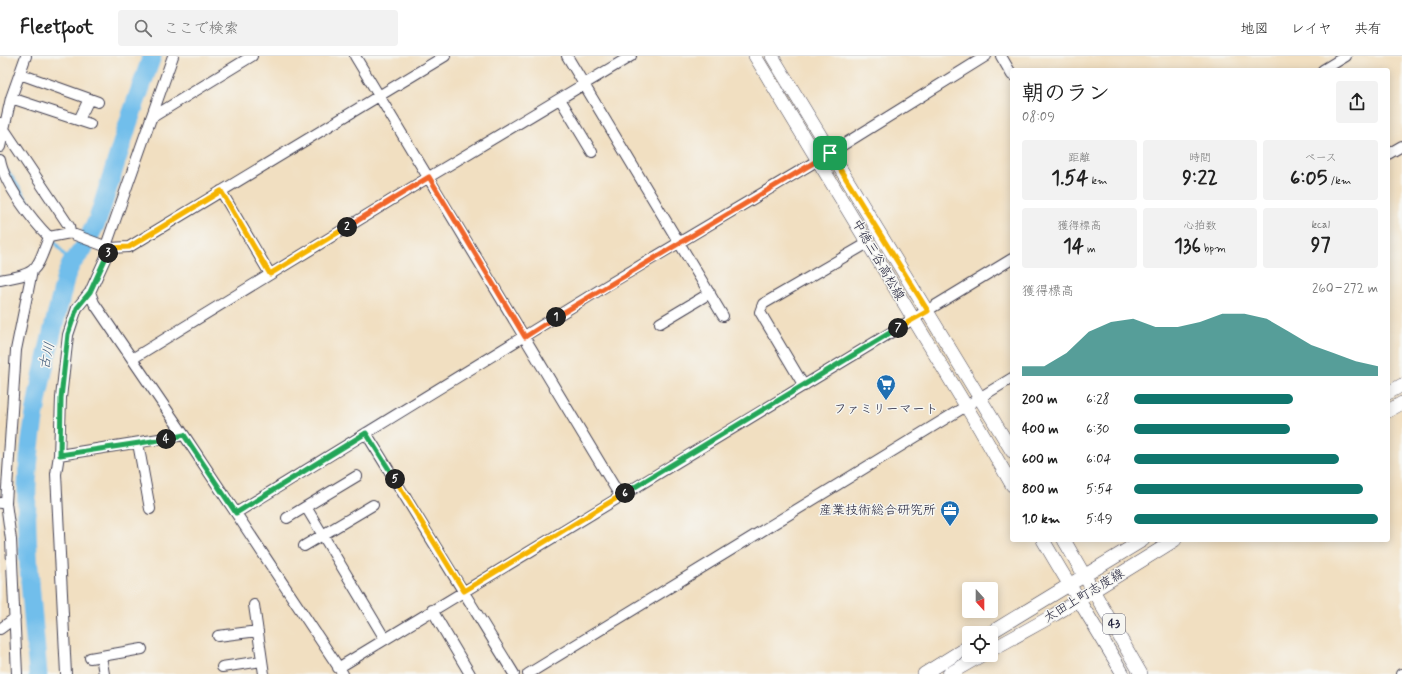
<!DOCTYPE html>
<html lang="ja">
<head>
<meta charset="utf-8">
<style>
  :root { --surface:#fff; --page:#f2f2f2; --text:#222; --muted:#767676; --line:#e0e0e0; --accent:#0f766e }
  body { margin:0; font-family:Mynerve,"Klee One",sans-serif; background:var(--page); color:var(--text); height:100vh; display:flex; flex-direction:column; font-size:15px; white-space:nowrap }
  * { box-sizing:border-box; margin:0 }
  p { font-size:13px; color:var(--muted) }
  .icon { flex:none; width:22px; height:22px; fill:none; stroke:currentColor; stroke-width:2; stroke-linecap:round; stroke-linejoin:round }
  .map { position:relative; flex:1; overflow:hidden }
  .side { position:absolute; left:1010px; top:12px; width:380px; height:474px; display:flex; flex-direction:column; background:var(--surface); border-radius:4px; box-shadow:0 2px 10px #0003 }
  .side>* { flex:none }
  .needle { width:26px; rotate:159deg }
  .tools { position:absolute; left:962px; top:526px; display:grid; gap:8px }
  .tools a { display:grid; place-items:center; width:36px; height:36px; border-radius:4px; background:var(--surface); box-shadow:0 2px 10px #0003; font-size:20px }
  .pin { position:absolute; display:grid; place-items:center; width:34px; height:34px; color:#fff; margin:-17px; border-radius:8px; box-shadow:0 2px 6px #0006 }
  .km { position:absolute; width:20px; height:20px; margin:-10px; border-radius:50%; background:#222; color:#fff; font-size:11px; line-height:20px; text-align:center }
  .round { display:grid; place-items:center; flex:none; width:42px; height:42px; border-radius:4px; background:var(--page) }
  .headline { display:flex; align-items:center; justify-content:space-between; height:68px; padding:0 12px }
  h1 { font-size:22px; font-weight:700; line-height:30px }
  .metrics { display:grid; grid-template-columns:repeat(3,1fr); gap:6px; height:68px; padding:4px 12px }
  .metrics div { display:grid; align-content:center; border-radius:4px; background:var(--page); text-align:center }
  .metrics b { font-size:20px; font-weight:700 }
  .metrics small { font-size:11px; font-weight:400 }
  .metrics p { font-size:11px }
  .chart { height:112px; padding:8px 12px }
  .chart p { display:flex; justify-content:space-between }
  .chart svg { width:100%; height:72px; margin-top:4px; fill:var(--accent); opacity:.7 }
  ul { padding:0 12px; list-style:none; font-size:13px }
  li { display:grid; grid-template-columns:64px 48px 1fr; align-items:center; height:30px }
  li i { height:10px; border-radius:5px; background:var(--accent) }
  header { display:flex; align-items:center; gap:24px; box-sizing:border-box; height:56px; padding:0 20px; background:var(--surface); border-bottom:1px solid var(--line) }
  header strong { font-size:19px }
  nav { display:flex; gap:22px; margin-inline-start:auto; font-size:14px }
  .search { width:280px; height:36px; background:var(--page); display:flex; align-items:center; gap:10px; box-sizing:border-box; padding:0 14px; border-radius:4px; color:var(--muted); font-size:15px }
  .map>svg:first-child { display:block }
</style>
</head>
<body>
<header>
<strong>Fleetfoot</strong>
<div class="search"><svg class="icon" aria-label="search" viewBox="0 0 24 24"><circle cx="10" cy="10" r="6"/><path d="M15 15l6 6"/></svg>ここで検索</div>
<nav><a>地図</a><a>レイヤ</a><a>共有</a></nav>
</header>
<div class="map">
<svg width="1402" height="618" viewBox="0 0 1402 618">
  <rect width="100%" height="100%" fill="#f6f6f2"/>
  <filter id="ink" filterUnits="userSpaceOnUse"><feTurbulence type="fractalNoise" baseFrequency=".025" numOctaves="2"/><feDisplacementMap in="SourceGraphic" scale="8" xChannelSelector="R" yChannelSelector="G"/><feConvolveMatrix kernelMatrix="1 2 1 2 8 2 1 2 1" color-interpolation-filters="sRGB"/></filter>
  <filter id="wash" filterUnits="userSpaceOnUse"><feTurbulence type="fractalNoise" baseFrequency=".012" numOctaves="4" result="noise"/><feDisplacementMap in="SourceGraphic" scale="16" xChannelSelector="R" yChannelSelector="G"/><feGaussianBlur stdDeviation="0.9" result="paint"/><feColorMatrix in="noise" values="0 0 0 0 0 0 0 0 0 0 0 0 0 0 0 0 0 1.4 0 .05"/><feComposite in="paint" operator="in"/></filter>
  <g filter="url(#wash)">
    <rect width="100%" height="100%" fill="#f1dfc1"/>
    <g fill="none" stroke-linecap="round" stroke-linejoin="round">
      <path stroke="#71beeb" stroke-width="3" d="M8,115l37,55
        M53,183l18,25"/>
      <path stroke="#71beeb" stroke-width="19" d="M38,618c-5,-62 -13,-126 -11,-188 3,-72 22,-140 39,-210l5,-12 12,-15 15,-30 32,-101 22,-62"/>
    </g>
  </g>
  <g filter="url(#ink)">
    <g fill="none" stroke-linecap="round" stroke-linejoin="round">
      <g stroke="#413e4f" stroke-width="12">
        <path id="minor" d="M355,0l265,440
          M567,0l156,260
          M1001,0l11,19
          M1323,14l23,-14
          M20,18l78,28
          M11,42l79,26
          M560,43l32,53
          M151,62l101,-62
          M79,64l10,-21
          M0,67l69,103 1,7
          M0,91l11,-49 15,-42
          M1388,98l14,-8
          M0,104c4,24 32,60 49,77
          M221,135l49,83
          M49,181l21,-4 40,15 19,-1 316,-191
          M106,190l67,-190
          M110,192l-20,44 -13,16 -9,27 -7,63 -2,57 125,-20
          M0,224c38,-7 35,-7 49,-43
          M90,236l4,11 90,132 159,239
          M660,267l50,-30
          M132,303l297,-182 202,-121
          M804,330l-44,-74 3,-8 105,-61
          M366,377l148,241
          M138,387l12,66
          M59,399l-3,19 10,200
          M0,447h6l10,-153 16,-79
          M6,447l5,37 6,134
          M306,451l79,132
          M236,457l370,-227 224,-133 156,-97
          M287,462l70,-42
          M304,490l69,-41
          M254,549l10,69
          M432,554l38,64
          M0,573l15,-11
          M218,580l40,-5
          M101,600l3,18
          M90,602l52,-9
          M222,611l40,-6
          M338,612l674,-409
          M528,618l484,-296
          M1401,618h1"/>
      </g>
      <g stroke="#413e4f" stroke-width="14">
        <path id="major" d="M755,0l223,370 34,59
          M772,0l240,395
          M1388,337l14,-8
          M1388,355l14,-8
          M1043,484c26,45 54,89 80,134
          M1064,484l77,134
          M990,577l153,-93
          M991,594l63,-35 121,-75
          M924,618l45,-28
          M949,618l33,-19"/>
      </g>
      <use href="#minor" stroke="#fff" stroke-width="10"/>
      <use href="#major" stroke="#fff" stroke-width="13"/>
    </g>
  </g>
  <g fill="none" stroke-linecap="round" stroke-linejoin="round" filter="url(#ink)">
    <g stroke="#fff" stroke-width="8">
      <path id="split-1" d="M556,261l274,-164"/>
    </g>
    <g stroke="#fff" stroke-width="8">
      <path id="split-2" d="M347,171l82,-50 96,160 31,-20"/>
    </g>
    <g stroke="#fff" stroke-width="8">
      <path id="split-3" d="M108,197l2,-5 19,-1 92,-56 49,83 77,-47"/>
    </g>
    <g stroke="#fff" stroke-width="8">
      <path id="split-4" d="M108,197l-18,39 -13,16 -9,26 -7,64 -1,57 106,-16"/>
    </g>
    <g stroke="#fff" stroke-width="8">
      <path id="split-5" d="M166,383l18,-4 52,78 130,-80 29,46"/>
    </g>
    <g stroke="#fff" stroke-width="8">
      <path id="split-6" d="M395,423l69,112 161,-98"/>
    </g>
    <g stroke="#fff" stroke-width="8">
      <path id="split-7" d="M625,437l273,-165"/>
    </g>
    <g stroke="#fff" stroke-width="8">
      <path id="split-8" d="M830,97l98,158 -30,17"/>
    </g>
    <use href="#split-1" stroke="#f0652b" stroke-width="5"/>
    <use href="#split-2" stroke="#f0652b" stroke-width="5"/>
    <use href="#split-3" stroke="#f5b400" stroke-width="5"/>
    <use href="#split-4" stroke="#22a559" stroke-width="5"/>
    <use href="#split-5" stroke="#22a559" stroke-width="5"/>
    <use href="#split-6" stroke="#f5b400" stroke-width="5"/>
    <use href="#split-7" stroke="#22a559" stroke-width="5"/>
    <use href="#split-8" stroke="#f5b400" stroke-width="5"/>
  </g>
  <defs>
    <g id="supermarket-pin" transform="scale(1)"><path d="M0 17L-7.5 6A9.5 9.5 0 1 1 7.5 6Z" fill="#1f6fb2" stroke="#f6f6f2"/><path d="M-6-5.5h2.5l.6 2H6L4.5 2H-2.5L-4.4-4H-6ZM-1.5 3.2a1.3 1.3 0 1 0 .1 0ZM3 3.2a1.3 1.3 0 1 0 .1 0Z" fill="#fff"/></g>
    <g id="office-pin" transform="scale(1)"><path d="M0 17L-7.5 6A9.5 9.5 0 1 1 7.5 6Z" fill="#1f6fb2" stroke="#f6f6f2"/><path d="M-6-3h4V-5.5h4V-3h4V5H-6ZM-1-4.5V-3h2v-1.5ZM-6 0V1H6V0Z" fill="#fff"/></g>
  </defs>
  <g fill-rule="evenodd">
    <use href="#supermarket-pin" x="886" y="328"/>
    <use href="#office-pin" x="950" y="454"/>
  </g>
  <g text-anchor="middle" dominant-baseline="central" stroke-width="3" stroke-linejoin="round" paint-order="stroke">
    <rect fill="#f6f6f2" stroke="#626272" stroke-width="1" x="1103" y="558" width="22" height="20" rx="3"/>
    <g font-size="12" font-weight="bold" fill="#22223b">
      <text x="1114" y="568">43</text>
    </g>
    <g font-size="13" fill="#22223b" stroke="#f6f6f2">
      <text transform="translate(878 204) rotate(60)">中徳三谷高松線</text>
      <text transform="translate(1084 540) rotate(-31)">太田上町志度線</text>
    </g>
    <g font-size="13" fill="#22223b" stroke="#f6f6f2">
      <text x="886" y="353">ファミリーマート</text>
      <text x="936" y="454" text-anchor="end">産業技術総合研究所</text>
    </g>
    <g font-size="14" font-style="italic" fill="#3e5979" stroke="#f6f6f2">
      <text transform="translate(47 300) rotate(-77)">古川</text>
    </g>
  </g>
</svg>
<div class="tools">
<a><svg class="needle" viewBox="-14 -14 28 28"><path d="M0-13l5 13h-10z" fill="#e53935"/><path d="M0 13l5-13h-10z" fill="#767676"/></svg></a>
<a><svg class="icon" aria-label="locate" viewBox="0 0 24 24"><circle cx="12" cy="12" r="6"/><path d="M12 2v4M12 18v4M2 12h4M18 12h4"/></svg></a>
</div>
<div class="pin" style="left:830px;top:97px;background:#1e9e55"><svg class="icon" aria-label="arrive" viewBox="0 0 24 24"><path d="M6 21V4h12l-3 4 3 4H6"/></svg></div>
<b class="km" style="left:556px;top:261px">1</b>
<b class="km" style="left:347px;top:171px">2</b>
<b class="km" style="left:108px;top:197px">3</b>
<b class="km" style="left:166px;top:383px">4</b>
<b class="km" style="left:395px;top:423px">5</b>
<b class="km" style="left:625px;top:437px">6</b>
<b class="km" style="left:898px;top:272px">7</b>
<section class="side">
<div class="headline"><div><h1>朝のラン</h1><p>08:09</p></div><a class="round"><svg class="icon" aria-label="share" viewBox="0 0 24 24"><path d="M12 15V3M7 8l5-5 5 5M5 13v7h14v-7"/></svg></a></div>
<div class="metrics">
<div><p>距離</p><b>1.54<small> km</small></b></div>
<div><p>時間</p><b>9:22</b></div>
<div><p>ペース</p><b>6:05<small> /km</small></b></div>
</div>
<div class="metrics">
<div><p>獲得標高</p><b>14<small> m</small></b></div>
<div><p>心拍数</p><b>136<small> bpm</small></b></div>
<div><p>kcal</p><b>97</b></div>
</div>
<div class="chart"><p><span>獲得標高</span>260–272 m</p>
<svg viewBox="0 0 160 44" preserveAspectRatio="none"><path d="M0 44V38L10 38L20 30L30 17L40 11L50 9L60 14L70 14L80 11L90 6L100 6L110 9L120 17L130 25L140 30L150 35L160 38V44z"/></svg>
</div>
<ul>
<li><b>200 m</b>6:28<i style="width:65%"></i></li>
<li><b>400 m</b>6:30<i style="width:64%"></i></li>
<li><b>600 m</b>6:04<i style="width:84%"></i></li>
<li><b>800 m</b>5:54<i style="width:94%"></i></li>
<li><b>1.0 km</b>5:49<i style="width:100%"></i></li>
</ul>
</section>
</div>
</body>
</html>
